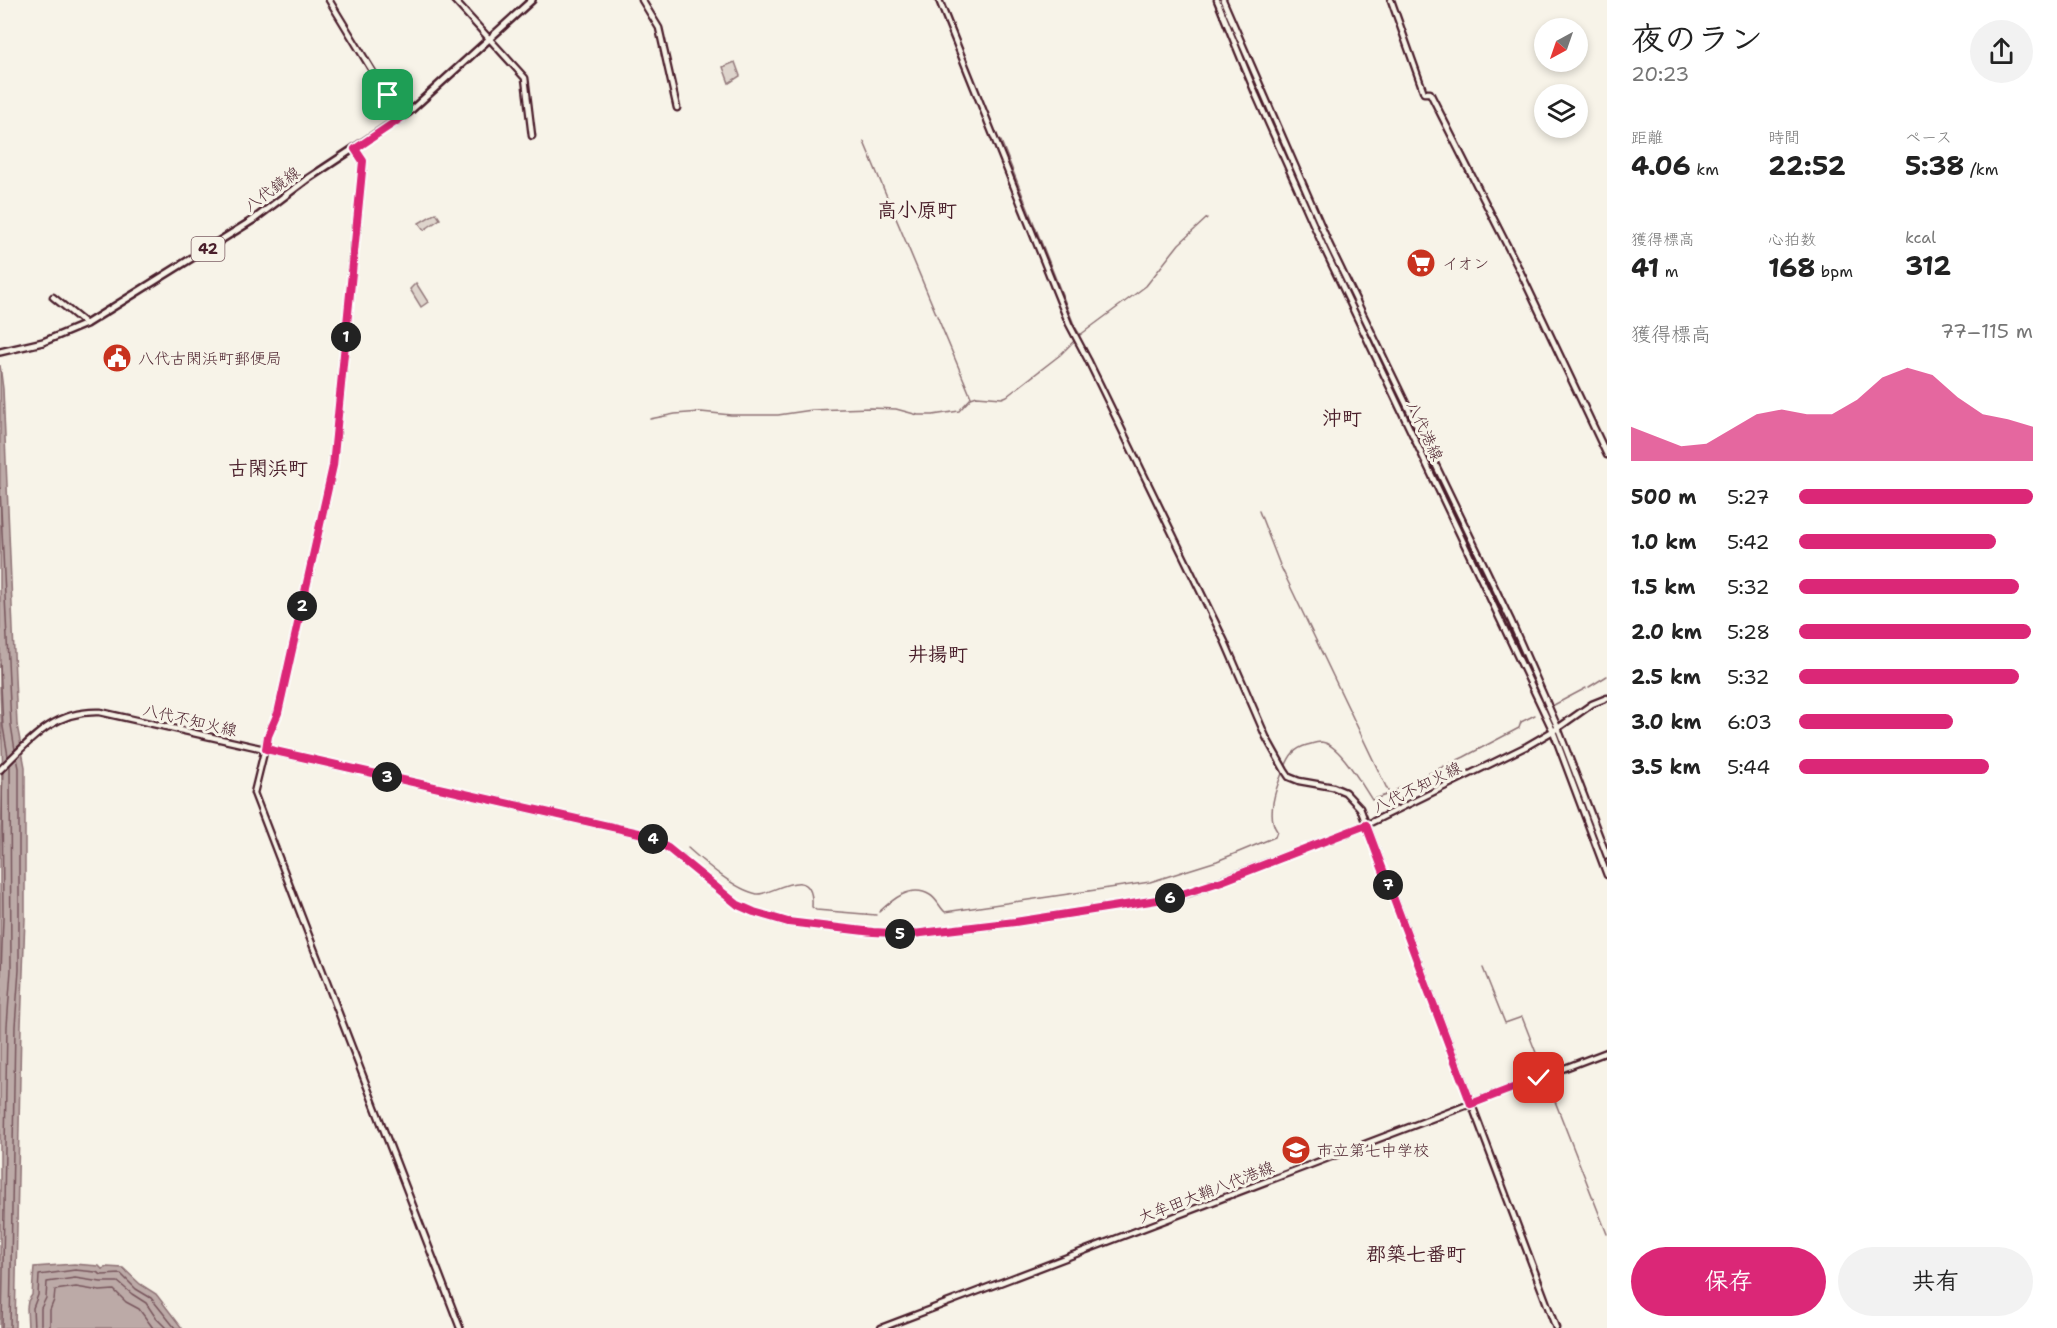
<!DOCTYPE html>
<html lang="ja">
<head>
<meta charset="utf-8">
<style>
  :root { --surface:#fff; --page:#f2f2f2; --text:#222; --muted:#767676; --accent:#db2777 }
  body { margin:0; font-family:"Shantell Sans","Klee One",sans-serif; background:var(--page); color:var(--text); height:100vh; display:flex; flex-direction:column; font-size:22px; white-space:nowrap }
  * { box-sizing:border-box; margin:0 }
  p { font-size:20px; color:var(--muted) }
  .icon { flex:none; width:33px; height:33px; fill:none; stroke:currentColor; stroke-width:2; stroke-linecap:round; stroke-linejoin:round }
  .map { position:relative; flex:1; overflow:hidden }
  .drawer { display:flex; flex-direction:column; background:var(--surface); width:450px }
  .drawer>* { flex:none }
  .needle { width:39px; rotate:220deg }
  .controls { position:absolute; left:1534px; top:18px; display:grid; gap:12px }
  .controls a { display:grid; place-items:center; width:54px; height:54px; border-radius:50%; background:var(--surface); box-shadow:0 3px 9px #0003; font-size:30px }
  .pin { position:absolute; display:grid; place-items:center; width:51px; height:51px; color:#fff; margin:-26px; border-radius:12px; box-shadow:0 3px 9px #0006 }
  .km { position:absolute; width:30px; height:30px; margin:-15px; border-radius:50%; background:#222; color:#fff; font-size:16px; line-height:30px; text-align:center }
  .round { display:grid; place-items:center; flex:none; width:63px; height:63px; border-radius:32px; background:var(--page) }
  .overview { display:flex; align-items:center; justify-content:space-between; height:102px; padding:0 24px }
  h1 { font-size:33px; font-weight:700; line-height:45px }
  .stats { display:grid; grid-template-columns:repeat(3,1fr); gap:9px; height:102px; padding:6px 24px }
  .stats div { display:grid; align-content:center }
  .stats b { font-size:26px; font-weight:700 }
  .stats small { font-size:16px; font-weight:400 }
  .stats p { font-size:16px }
  .chart { height:168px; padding:12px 24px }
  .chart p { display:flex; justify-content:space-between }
  .chart svg { width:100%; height:108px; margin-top:6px; fill:var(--accent); opacity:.7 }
  .action { display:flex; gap:12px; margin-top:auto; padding:12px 24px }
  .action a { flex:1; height:69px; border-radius:36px; background:var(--accent); color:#fff; font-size:24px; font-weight:700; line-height:69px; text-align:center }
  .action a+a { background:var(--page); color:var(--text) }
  ul { padding:0 24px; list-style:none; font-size:20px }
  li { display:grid; grid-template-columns:96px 72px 1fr; align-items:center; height:45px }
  li i { height:15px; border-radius:8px; background:var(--accent) }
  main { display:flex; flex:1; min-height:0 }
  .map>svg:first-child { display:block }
</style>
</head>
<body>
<main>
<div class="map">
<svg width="1607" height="1328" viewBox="0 0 1607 1328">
  <rect width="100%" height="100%" fill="#f7f3e8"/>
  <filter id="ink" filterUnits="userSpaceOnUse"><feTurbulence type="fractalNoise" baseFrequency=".0167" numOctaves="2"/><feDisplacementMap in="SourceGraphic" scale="12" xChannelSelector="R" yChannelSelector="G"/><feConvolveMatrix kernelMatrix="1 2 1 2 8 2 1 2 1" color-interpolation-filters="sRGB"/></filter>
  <g filter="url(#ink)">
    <path fill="#ded4cc" stroke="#947a7c" stroke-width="1.5" d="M735,62l5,14 -11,7 -6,-16z
      M436,213l4,6 -16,11 -5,-7z
      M416,283l12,19 -7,5 -11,-18z"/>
    <path fill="#bcaaa7" stroke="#8e7275" stroke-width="1.5" d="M0,365l3,24 14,336 8,42v151l-4,108 -6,302h-15v-481l3,-73 -3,-82z
      M74,1264l25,2 3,3 5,-2 16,1 17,16 16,10 26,34h-154l-1,-20 1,-7 4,-6 2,-28z"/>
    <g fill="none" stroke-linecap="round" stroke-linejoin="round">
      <path stroke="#78575d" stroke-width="1.5" d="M0,488l11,237 4,25
        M0,664l3,63 5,29
        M0,1001l3,-83 -1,-145
        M2,1328l5,-302 4,-56 -1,-205
        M10,1328l5,-302 4,-56v-202l-2,-10
        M34,1328l-1,-20 5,-13 1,-20 36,-5 21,2 6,3 19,-1 15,15 15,9 24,30
        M41,1328v-20l5,-10 1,-16 28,-4 26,4h17l14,12 14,9 10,15 10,10
        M50,1328v-18l4,-10 1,-10 21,-3 24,4 14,-1 12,12 13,7 14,19"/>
      <path stroke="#8e7275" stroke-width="1.5" d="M1001,141l74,186 5,8 66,-49 33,-42 28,-26
        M864,142l107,255
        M650,419l25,-5 26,-2 30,3h47l34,-5 58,-2 26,1 22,6h15l26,-4 12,-13 6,-2 25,2 5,-2 53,-41 16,-16
        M1259,511l21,54 109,228
        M1589,687l18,-11
        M1552,706l34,-18
        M1285,767c5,-12 9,-18 22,-22 4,-1 10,-3 14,-3 18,1 41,43 51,58l17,-6 30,-16 45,-21 55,-29 2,-6 14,-7
        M688,848c17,15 47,42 69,46 14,2 58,-34 55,13l4,3 60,5
        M879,912c13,-12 32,-29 51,-17 7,4 10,13 15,17l205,-30 67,-21 58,-24 2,-6c-11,-16 -1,-43 6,-60
        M1483,968l22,55 17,-6 85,217"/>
      <g stroke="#4a1f2b" stroke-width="9">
        <path id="secondary" d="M329,0l72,118
          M454,0l71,78 7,58
          M642,0l17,28 18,80
          M939,0l130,324 19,36 137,282 41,95 19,34 4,6 10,4 34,6 12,5 15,16 196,520
          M1217,0l39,95 67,151 230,485 54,144
          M1223,0l106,244 182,377 47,107 49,128
          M1391,0l33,93h6l89,176 88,186
          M355,149l8,12 -30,305 -55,247 -10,23 -14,57 206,535
          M53,297l33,27
          M0,770c30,-30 54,-60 100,-58l539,121 29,15 70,57 16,7 33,10 86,10 40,2 102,-12 155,-24 19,-5 177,-68 161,-79 31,-18 34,-24 15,-6
          M881,1328l726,-276"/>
      </g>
      <g stroke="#4a1f2b" stroke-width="10">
        <path id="primary" d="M0,352l43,-10 43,-18 167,-104 53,-40 103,-68 123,-112"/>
      </g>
      <use href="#secondary" stroke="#f7f3e8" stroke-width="4.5"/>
      <use href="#primary" stroke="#f7f3e8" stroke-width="5"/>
    </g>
  </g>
  <g fill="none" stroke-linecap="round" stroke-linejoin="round" filter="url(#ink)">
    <g stroke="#fff" stroke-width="12">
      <path id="route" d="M388,95l13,23 -46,31 8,12 -30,305 -55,247 -10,23 -2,13 373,84 29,15 70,57 16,7 34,10 85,10 40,2 102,-12 155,-24 52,-17 144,-56 105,279 68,-26"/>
    </g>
    <use href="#route" stroke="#db2777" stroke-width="8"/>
  </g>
  <defs>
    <g id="supermarket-disc" transform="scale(1.5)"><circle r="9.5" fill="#c8321e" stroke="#f7f3e8"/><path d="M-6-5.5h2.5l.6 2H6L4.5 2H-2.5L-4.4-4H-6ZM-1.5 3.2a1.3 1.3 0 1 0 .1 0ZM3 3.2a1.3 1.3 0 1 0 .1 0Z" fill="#fff"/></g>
    <g id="civic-disc" transform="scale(1.5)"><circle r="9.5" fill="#c8321e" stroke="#f7f3e8"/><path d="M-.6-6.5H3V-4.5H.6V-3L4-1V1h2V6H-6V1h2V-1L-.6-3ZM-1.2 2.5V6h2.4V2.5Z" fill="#fff"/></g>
    <g id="school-disc" transform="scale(1.5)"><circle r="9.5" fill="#c8321e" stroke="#f7f3e8"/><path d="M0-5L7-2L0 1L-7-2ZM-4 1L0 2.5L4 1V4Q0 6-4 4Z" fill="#fff"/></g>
  </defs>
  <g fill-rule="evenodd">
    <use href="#supermarket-disc" x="1421" y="263"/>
    <use href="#civic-disc" x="117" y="358"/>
    <use href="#school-disc" x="1296" y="1150"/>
  </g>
  <g text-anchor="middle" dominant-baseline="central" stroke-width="6" stroke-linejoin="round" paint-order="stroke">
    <rect fill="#f7f3e8" stroke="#7e5f64" stroke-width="1.5" x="191.5" y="237" width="33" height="24" rx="4.5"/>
    <g font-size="15" font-weight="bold" fill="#4a1f2b">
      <text x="208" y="249">42</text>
    </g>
    <g font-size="16" fill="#4a1f2b" stroke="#f7f3e8">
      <text transform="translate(272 189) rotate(-36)">八代鏡線</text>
      <text transform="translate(1425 431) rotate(65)">八代港線</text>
      <text transform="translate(190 720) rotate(13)">八代不知火線</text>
      <text transform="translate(1417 787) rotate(-26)">八代不知火線</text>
      <text transform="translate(1206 1192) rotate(-21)">大牟田大鞘八代港線</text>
    </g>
    <g font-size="16" fill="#4a1f2b" stroke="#f7f3e8" text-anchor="start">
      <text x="1442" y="263">イオン</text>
      <text x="138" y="358">八代古閑浜町郵便局</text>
      <text x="1317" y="1150">市立第七中学校</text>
    </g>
    <g font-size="20" font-weight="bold" fill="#4a1f2b" stroke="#f7f3e8">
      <text x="917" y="210">高小原町</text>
      <text x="1342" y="418">沖町</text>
      <text x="268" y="468">古閑浜町</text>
      <text x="938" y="654">井揚町</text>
      <text x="1416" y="1254">郡築七番町</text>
    </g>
  </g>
</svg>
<div class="controls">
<a><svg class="needle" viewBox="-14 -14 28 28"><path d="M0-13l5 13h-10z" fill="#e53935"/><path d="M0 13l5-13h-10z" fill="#767676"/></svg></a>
<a><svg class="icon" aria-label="layers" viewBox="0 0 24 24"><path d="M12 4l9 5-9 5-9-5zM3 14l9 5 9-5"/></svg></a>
</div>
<div class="pin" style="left:388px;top:95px;background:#1e9e55"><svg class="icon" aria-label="arrive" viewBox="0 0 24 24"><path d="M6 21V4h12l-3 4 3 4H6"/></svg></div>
<div class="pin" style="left:1539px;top:1078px;background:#d93025"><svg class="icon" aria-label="check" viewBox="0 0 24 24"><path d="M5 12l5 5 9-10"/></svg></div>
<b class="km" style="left:346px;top:337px">1</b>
<b class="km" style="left:302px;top:606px">2</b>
<b class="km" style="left:387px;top:777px">3</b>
<b class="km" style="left:653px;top:839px">4</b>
<b class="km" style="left:900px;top:934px">5</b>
<b class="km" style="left:1170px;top:898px">6</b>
<b class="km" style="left:1388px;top:885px">7</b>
</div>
<section class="drawer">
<div class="overview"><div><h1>夜のラン</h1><p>20:23</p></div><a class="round"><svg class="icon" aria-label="share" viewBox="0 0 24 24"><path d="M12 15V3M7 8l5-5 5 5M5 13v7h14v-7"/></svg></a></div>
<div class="stats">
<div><p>距離</p><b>4.06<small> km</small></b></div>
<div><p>時間</p><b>22:52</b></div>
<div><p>ペース</p><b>5:38<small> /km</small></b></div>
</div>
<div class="stats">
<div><p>獲得標高</p><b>41<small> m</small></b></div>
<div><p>心拍数</p><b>168<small> bpm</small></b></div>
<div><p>kcal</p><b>312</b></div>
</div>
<div class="chart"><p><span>獲得標高</span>77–115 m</p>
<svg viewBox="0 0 160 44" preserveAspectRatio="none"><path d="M0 44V30L10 34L20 38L30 37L40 31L50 25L60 23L70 25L80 25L90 19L100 10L110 6L120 9L130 18L140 25L150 27L160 30V44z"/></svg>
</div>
<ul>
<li><b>500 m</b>5:27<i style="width:100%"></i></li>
<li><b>1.0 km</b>5:42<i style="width:84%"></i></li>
<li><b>1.5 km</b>5:32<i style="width:94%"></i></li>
<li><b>2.0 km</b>5:28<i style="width:99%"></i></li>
<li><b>2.5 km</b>5:32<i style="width:94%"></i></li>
<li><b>3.0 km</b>6:03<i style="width:66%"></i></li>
<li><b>3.5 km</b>5:44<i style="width:81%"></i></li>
</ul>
<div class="action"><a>保存</a><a>共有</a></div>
</section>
</main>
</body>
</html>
